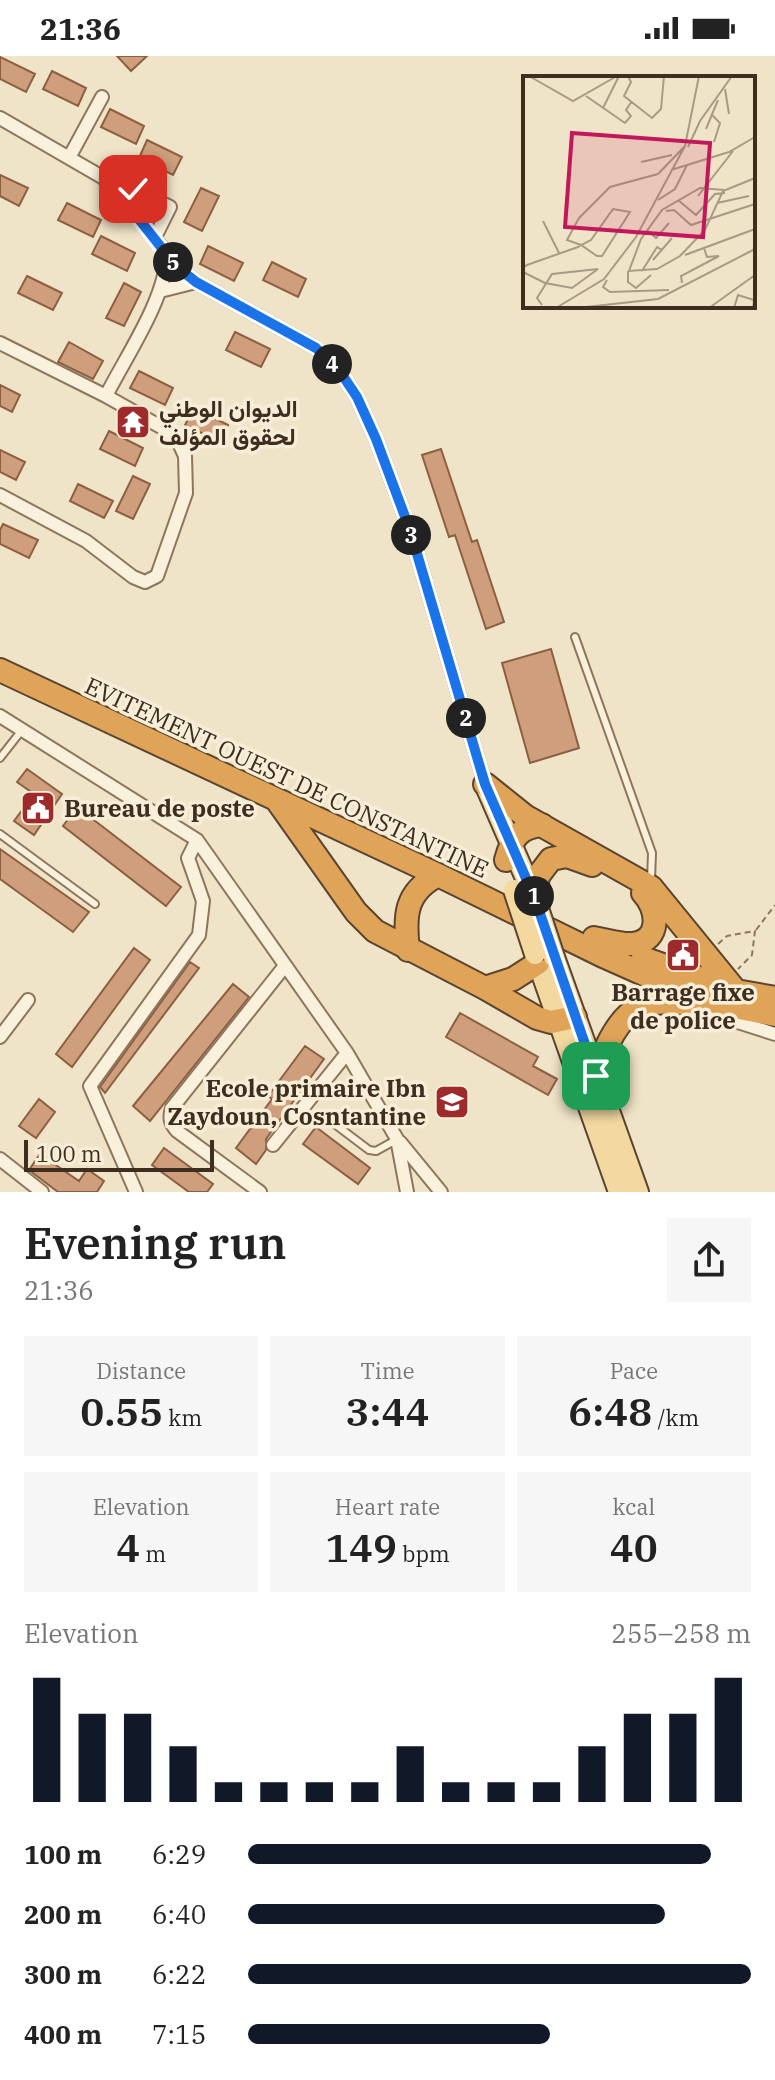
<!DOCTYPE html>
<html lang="en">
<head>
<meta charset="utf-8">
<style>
  :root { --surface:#fff; --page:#f6f6f6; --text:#222; --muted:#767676; --accent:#111827 }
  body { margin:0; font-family:"IBM Plex Serif",Vazirmatn,serif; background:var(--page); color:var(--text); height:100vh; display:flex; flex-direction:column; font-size:30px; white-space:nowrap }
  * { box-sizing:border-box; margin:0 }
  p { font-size:26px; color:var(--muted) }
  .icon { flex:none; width:44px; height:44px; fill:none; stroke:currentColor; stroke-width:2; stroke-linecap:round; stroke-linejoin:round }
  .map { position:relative; height:1136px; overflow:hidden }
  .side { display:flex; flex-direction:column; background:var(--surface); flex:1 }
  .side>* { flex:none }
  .scale { position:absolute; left:24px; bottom:20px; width:190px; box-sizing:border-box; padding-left:8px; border:4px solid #3d2e20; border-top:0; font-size:22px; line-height:28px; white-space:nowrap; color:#3d2e20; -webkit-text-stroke:6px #f7eed8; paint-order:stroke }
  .pin { position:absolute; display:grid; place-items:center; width:68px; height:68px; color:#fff; margin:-34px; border-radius:16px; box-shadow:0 4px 12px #0006 }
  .km { position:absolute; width:40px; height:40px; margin:-20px; border-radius:50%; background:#222; color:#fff; font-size:22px; line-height:40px; text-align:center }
  .round { display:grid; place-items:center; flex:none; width:84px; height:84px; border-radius:0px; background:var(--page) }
  .summary { display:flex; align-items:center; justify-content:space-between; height:136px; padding:0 24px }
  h1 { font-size:44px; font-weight:600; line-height:60px }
  .metrics { display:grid; grid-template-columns:repeat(3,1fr); gap:12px; height:136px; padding:8px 24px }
  .metrics div { display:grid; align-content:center; border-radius:0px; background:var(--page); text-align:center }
  .metrics b { font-size:40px; font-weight:600 }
  .metrics small { font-size:22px; font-weight:400 }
  .metrics p { font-size:22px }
  .chart { height:224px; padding:16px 24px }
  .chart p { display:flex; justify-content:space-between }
  .chart svg { width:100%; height:144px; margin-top:8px; stroke:var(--accent); stroke-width:6 }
  ul { padding:0 24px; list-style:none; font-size:26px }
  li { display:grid; grid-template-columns:128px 96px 1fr; align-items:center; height:60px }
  li i { height:20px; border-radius:10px; background:var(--accent) }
  .status { display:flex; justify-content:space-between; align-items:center; height:56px; padding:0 40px; background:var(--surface); direction:ltr }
  .status svg { height:22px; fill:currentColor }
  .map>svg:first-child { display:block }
</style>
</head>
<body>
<div class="status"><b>21:36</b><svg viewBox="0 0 49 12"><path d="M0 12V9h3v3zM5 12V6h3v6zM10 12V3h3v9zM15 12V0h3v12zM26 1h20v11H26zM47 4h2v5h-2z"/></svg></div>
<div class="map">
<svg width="775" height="1136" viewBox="0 0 775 1136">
  <rect width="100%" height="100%" fill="#f0e4c8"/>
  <path fill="#cf9f7d" stroke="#8d5f41" stroke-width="2" d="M117,0h30l-16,15z
    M0,1l35,17 -9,18 -26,-13z
    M52,15l34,17 -8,18 -35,-17z
    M110,53l34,17 -8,18 -35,-17z
    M147,84l35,17 -9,18 -34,-17z
    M0,119l28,13 -9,18 -19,-10z
    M201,132l18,8 -17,35 -18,-9z
    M67,147l34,17 -8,17 -35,-17z
    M101,180l34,17 -8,18 -35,-17z
    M208,190l35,17 -9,18 -34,-17z
    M272,206l34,17 -8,18 -35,-17z
    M27,220l35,17 -9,17 -35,-17z
    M124,227l17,9 -17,34 -18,-8z
    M235,276l35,17 -9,18 -35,-17z
    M69,286l34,19 -10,18 -35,-17z
    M139,315l34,17 -8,17 -35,-17z
    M0,329l20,10 -8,17 -12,-6z
    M194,352l34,17 -8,17 -35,-17z
    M109,375l34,17 -8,18 -35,-17z
    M441,393l31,93 5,-2 27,82 -18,7 -31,-94 -6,2 -27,-82z
    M0,394l25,12 -9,18 -16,-8z
    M133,420l17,8 -17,35 -17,-8z
    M78,428l35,17 -9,17 -34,-17z
    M3,468l35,16 -9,18 -29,-14v-14z
    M551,593l28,99 -49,15 -28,-100z
    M27,713l35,25 -28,41 -20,-14 20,-27 -17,-12z
    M77,751l104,80 -15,19 -103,-80z
    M0,793l89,63 -16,20 -73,-53z
    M134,892l16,12 -78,107 -16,-13z
    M190,906l9,6 -94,125 -5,-6z
    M233,928l16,13 -99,124 -17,-15z
    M460,957l78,44 -5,9 24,13 -9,16 -102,-58z
    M305,990l19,13 -58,80v11l-10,14 -20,-16 36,-49 -4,-3z
    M39,1043l16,13 -19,26 -17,-12z
    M316,1071l54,41 -12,16 -55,-40z
    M164,1092l49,36 -6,8h-18l-37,-27z
    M40,1098l39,27 8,-12 17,12 -7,11h-39l-29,-22z"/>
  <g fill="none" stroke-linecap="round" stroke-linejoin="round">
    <g stroke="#8d765c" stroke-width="10">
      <path id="lane" d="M575,581l77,216 -1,27
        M0,702l22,-28
        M0,778l95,70
        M332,1066l37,28 7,1 20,-11"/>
    </g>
    <g stroke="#8d765c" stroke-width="16">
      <path id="street" d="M0,62l102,59 21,20 53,69 20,16 120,66 23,22 18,27 19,42 34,91 75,254
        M70,100l32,-59
        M119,138l14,-5 37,18 -15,30
        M160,235l36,-9
        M0,287l106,53 62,35 10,10 7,15 1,37 -29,83 -12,6 -12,-5 -47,-36 -86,-46
        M106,340c20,-40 60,-97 61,-142
        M0,660l197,124 150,213 50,86 10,53
        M694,952l81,26
        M0,981l28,-37
        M400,1086l41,50
        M273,1089l74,-92
        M0,1103l42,33
        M136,1136l-46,-106 109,-151 4,-34 -15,-43 9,-18
        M260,1136l-83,-61c-7,-8 -8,-13 -5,-23l112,-141"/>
    </g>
    <g stroke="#5b4430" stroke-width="24">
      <path id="primary" d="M485,728l50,115
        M535,898l84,238
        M554,901l84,235"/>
    </g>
    <g stroke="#5b4430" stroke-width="26">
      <path id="highway" d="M0,614l438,205 163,80 72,32 47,17 55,11
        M485,728l40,32 126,71 84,103
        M278,746l78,110 19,19 110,57 52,30 14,4 24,-5
        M506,804c6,-22 13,-33 36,-35
        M535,843l3,-23 13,-17 16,-3 25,9
        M594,882c12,2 27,7 39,6 29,-3 25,-36 10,-51
        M408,894c-4,-34 -3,-58 30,-75
        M643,902l93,33 39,7
        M485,932l28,-9 25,-16
        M596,1020c7,-24 19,-56 43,-69 18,-8 45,-3 64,-3"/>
    </g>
    <path stroke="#8d765c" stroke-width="2" stroke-dasharray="6 4" stroke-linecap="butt" d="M756,874l19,-25
      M718,888l9,-8 28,-5 -3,24 -14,14"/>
    <use href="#lane" stroke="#faf1dc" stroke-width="6"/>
    <use href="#street" stroke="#faf1dc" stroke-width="12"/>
    <use href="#primary" stroke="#f3d9a0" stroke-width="20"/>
    <use href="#highway" stroke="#e0a458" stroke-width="22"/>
    <g stroke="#5b4430" stroke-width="24" stroke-linecap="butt">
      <path id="primary-bridge" d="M514,834l21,64
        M535,843l19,58"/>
    </g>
    <use href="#primary-bridge" stroke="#f3d9a0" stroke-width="20"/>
  </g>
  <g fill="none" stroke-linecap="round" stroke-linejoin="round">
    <g stroke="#fff" stroke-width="16">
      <path id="route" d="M133,133l-14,5 57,72 20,16 120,66 23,22 18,27 19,42 34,91 75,254 50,115 61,177"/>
    </g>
    <use href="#route" stroke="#1a73e8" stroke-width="10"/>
  </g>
  <defs>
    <g id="temple-square" transform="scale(1.8)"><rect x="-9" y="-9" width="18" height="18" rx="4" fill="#9e2a2b" stroke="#f7eed8"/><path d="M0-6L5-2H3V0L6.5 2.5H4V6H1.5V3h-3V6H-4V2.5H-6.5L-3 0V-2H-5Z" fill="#fff"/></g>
    <g id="civic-square" transform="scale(1.8)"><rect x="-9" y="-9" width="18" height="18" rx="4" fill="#9e2a2b" stroke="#f7eed8"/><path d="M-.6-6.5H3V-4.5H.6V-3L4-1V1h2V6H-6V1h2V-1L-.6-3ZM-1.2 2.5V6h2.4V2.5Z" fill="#fff"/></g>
    <g id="school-square" transform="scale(1.8)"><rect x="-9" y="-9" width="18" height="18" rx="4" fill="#9e2a2b" stroke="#f7eed8"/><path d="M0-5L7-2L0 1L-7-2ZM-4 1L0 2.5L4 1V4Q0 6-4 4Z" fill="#fff"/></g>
  </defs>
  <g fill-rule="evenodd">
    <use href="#temple-square" x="133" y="366"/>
    <use href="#civic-square" x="38" y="752"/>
    <use href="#civic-square" x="683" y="899"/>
    <use href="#school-square" x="452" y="1046"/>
  </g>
  <g text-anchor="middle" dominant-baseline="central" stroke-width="7" stroke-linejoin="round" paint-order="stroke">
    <g font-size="24" font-weight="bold" fill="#3d2e20" stroke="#f7eed8" text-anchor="start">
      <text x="159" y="352">الديوان الوطني<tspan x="159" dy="28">لحقوق المؤلف</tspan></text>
      <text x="64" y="752">Bureau de poste</text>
      <text x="683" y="936" text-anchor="middle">Barrage fixe<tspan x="683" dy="28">de police</tspan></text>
      <text x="426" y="1032" text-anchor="end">Ecole primaire Ibn<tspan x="426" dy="28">Zaydoun, Cosntantine</tspan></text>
    </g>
    <g font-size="24" fill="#3d2e20" stroke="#f7eed8">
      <text transform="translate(287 721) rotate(25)">EVITEMENT OUEST DE CONSTANTINE</text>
    </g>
  </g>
  <g transform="translate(523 20)">
    <rect width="232" height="232" fill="#f0e4c8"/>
    <path fill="none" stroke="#a89b85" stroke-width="2" d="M6,0l44,25 44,-25M105,0l3,6 -7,14 28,22 9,-9 3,-33M202,13l4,25M63,20l39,27 6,-7 -5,-6 6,-9M80,32l16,-32M188,38l9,9 -6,19M183,53l12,-29M165,71l12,-26 32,-45M118,86l31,-7M148,94l58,-18 26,-15M135,98l27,-28M201,114l-24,-2 -38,22 -21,29 -12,32 28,-2 23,-13 25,-26 18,-39 32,-13M175,120l35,-45M135,124l17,-11 12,-24M155,124l18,15 19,-21 10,-1M194,127l32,-7M143,135l8,-1 17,15 64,-21M20,145l16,32M124,154l9,8 13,-15M162,179l70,-26M130,184l19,-22M0,192l4,-3 51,-18 3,-2 10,-5 22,-31 17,3 -28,44h-5l-16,-11 -14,-5 12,-22 31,-31 48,-13M105,195v11l8,6 15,-13M119,195l15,-24 5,3M0,196l22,11 27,5 26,-19M84,204l-4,7 7,5 59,-2M159,207l-1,-7 38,-20 -12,1 -3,-9M19,229l-5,-7 15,-24 46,-5M33,232l48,-29 32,-42 49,-91 14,-70M54,232l81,-9 97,-50M186,232l46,-33M211,232l4,-13 16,5 -1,8"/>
    <path fill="#c2185b" fill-opacity="0.15" stroke="#c2185b" stroke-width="4" d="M49,57l138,10 -7,94 -138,-10z"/>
    <rect width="232" height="232" fill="none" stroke="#3d2e20" stroke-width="4"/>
  </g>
</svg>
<div class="scale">100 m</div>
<div class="pin" style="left:596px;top:1020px;background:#1e9e55"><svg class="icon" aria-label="arrive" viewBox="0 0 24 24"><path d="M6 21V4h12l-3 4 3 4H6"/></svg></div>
<div class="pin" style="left:133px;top:133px;background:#d93025"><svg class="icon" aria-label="check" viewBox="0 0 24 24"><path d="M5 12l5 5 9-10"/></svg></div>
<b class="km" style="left:534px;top:840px">1</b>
<b class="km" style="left:466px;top:662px">2</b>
<b class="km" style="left:411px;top:479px">3</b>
<b class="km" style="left:332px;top:308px">4</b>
<b class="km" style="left:173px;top:206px">5</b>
</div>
<section class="side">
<div class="summary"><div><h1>Evening run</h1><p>21:36</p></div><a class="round"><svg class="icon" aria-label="share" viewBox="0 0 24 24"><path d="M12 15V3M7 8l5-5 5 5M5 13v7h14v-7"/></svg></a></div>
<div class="metrics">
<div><p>Distance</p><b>0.55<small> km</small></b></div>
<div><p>Time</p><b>3:44</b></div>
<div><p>Pace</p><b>6:48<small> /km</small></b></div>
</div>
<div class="metrics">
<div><p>Elevation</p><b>4<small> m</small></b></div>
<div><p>Heart rate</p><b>149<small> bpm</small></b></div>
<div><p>kcal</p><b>40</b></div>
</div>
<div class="chart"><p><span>Elevation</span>255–258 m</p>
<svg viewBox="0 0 160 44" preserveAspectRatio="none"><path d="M5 44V6M15 44V17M25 44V17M35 44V27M45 44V38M55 44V38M65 44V38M75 44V38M85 44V27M95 44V38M105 44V38M115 44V38M125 44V27M135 44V17M145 44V17M155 44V6"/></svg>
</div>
<ul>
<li><b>100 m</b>6:29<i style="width:92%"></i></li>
<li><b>200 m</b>6:40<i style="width:83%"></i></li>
<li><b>300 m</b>6:22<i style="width:100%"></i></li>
<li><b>400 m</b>7:15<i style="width:60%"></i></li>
</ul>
</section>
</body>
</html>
